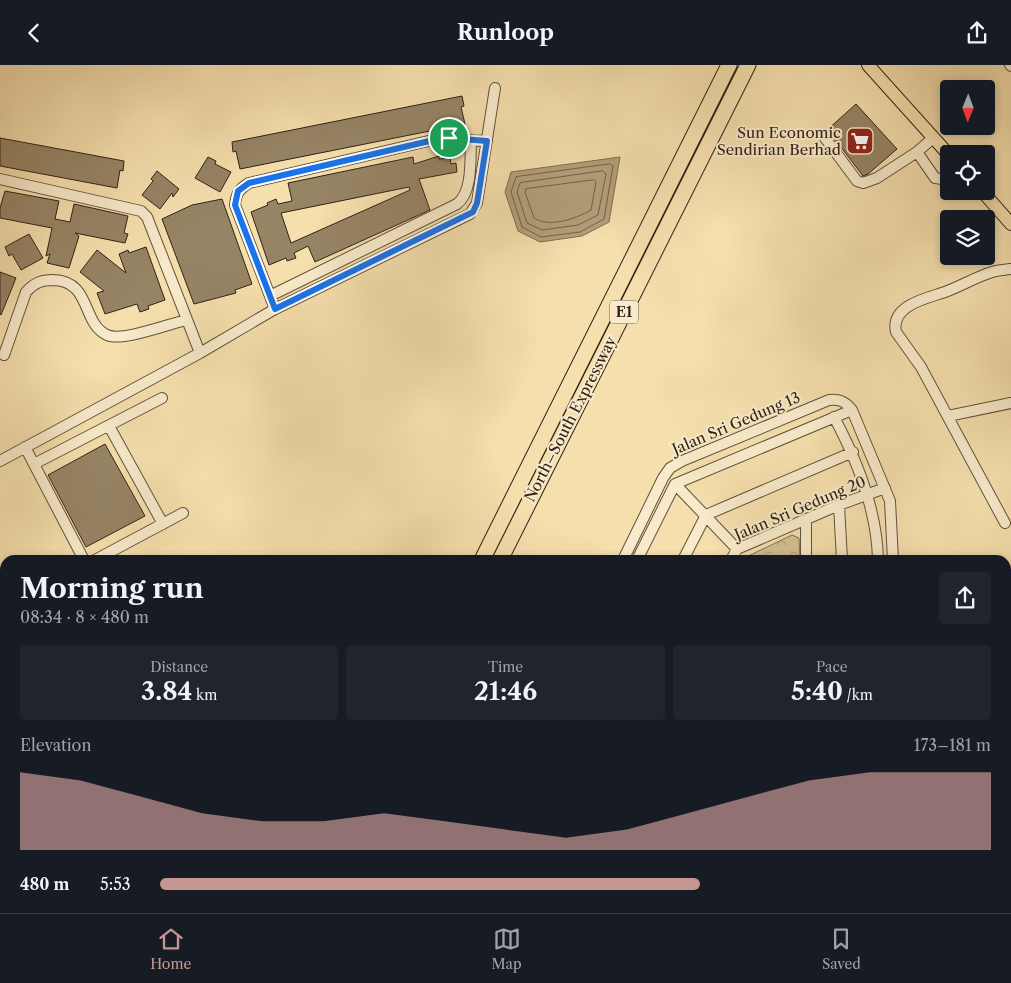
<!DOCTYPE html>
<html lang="en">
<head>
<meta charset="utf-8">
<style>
  :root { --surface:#171b24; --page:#20242c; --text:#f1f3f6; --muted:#9ea1a6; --line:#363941; --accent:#c59692 }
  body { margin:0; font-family:"Libre Caslon Text",serif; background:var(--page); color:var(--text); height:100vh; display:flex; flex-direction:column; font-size:19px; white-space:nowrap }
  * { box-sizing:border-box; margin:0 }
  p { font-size:16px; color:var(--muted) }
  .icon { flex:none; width:28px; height:28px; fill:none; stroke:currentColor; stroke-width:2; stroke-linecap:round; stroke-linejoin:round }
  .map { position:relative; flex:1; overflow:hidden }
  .details { position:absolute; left:0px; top:490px; width:1011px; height:359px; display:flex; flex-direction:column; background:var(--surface); border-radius:15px 15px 0 0; box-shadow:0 2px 8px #0003 }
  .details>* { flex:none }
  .needle { width:32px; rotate:181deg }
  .fabs { position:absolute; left:940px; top:15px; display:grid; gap:10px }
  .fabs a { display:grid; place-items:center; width:55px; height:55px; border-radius:5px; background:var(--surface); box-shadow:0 2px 8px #0003; font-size:25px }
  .pin { position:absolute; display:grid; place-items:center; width:42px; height:42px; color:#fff; margin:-21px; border:2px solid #fff; border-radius:50%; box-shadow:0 1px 5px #0007 }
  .round { display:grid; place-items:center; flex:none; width:52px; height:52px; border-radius:5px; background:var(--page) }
  .head { display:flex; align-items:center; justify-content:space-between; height:85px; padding:0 20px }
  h1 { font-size:28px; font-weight:800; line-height:38px }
  .stats { display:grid; grid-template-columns:repeat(3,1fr); gap:8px; height:85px; padding:5px 20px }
  .stats div { display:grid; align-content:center; border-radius:5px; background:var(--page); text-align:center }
  .stats b { font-size:25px; font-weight:800 }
  .stats small { font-size:14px; font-weight:400 }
  .stats p { font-size:14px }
  .chart { height:140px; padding:10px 20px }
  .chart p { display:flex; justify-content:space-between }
  .chart svg { width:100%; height:90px; margin-top:5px; fill:var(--accent); opacity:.7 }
  ul { padding:0 20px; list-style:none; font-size:16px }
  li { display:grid; grid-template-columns:80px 60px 1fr; align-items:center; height:38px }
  li i { height:12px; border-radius:6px; background:var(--accent) }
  header { display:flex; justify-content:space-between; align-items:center; height:65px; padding:0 20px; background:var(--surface); font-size:22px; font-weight:800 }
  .dock { display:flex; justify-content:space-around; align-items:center; height:70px; border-top:1px solid var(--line); background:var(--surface); font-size:14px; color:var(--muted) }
  .dock a { display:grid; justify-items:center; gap:2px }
  .dock .current { color:var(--accent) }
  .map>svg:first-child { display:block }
</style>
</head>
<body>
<header><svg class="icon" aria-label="back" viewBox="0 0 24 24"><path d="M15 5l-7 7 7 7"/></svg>Runloop<svg class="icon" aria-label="share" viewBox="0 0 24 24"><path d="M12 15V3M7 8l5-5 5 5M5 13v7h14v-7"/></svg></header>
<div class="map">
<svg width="1011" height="848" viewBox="0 0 1011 848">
  <defs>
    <pattern id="forest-crowns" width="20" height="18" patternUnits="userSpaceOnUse" patternTransform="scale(1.25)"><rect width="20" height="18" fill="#d4bf94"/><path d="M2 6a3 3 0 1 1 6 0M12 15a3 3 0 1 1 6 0" fill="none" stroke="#b6a47f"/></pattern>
  </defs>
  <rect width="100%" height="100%" fill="#f5dfad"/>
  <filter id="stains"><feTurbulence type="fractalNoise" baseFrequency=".004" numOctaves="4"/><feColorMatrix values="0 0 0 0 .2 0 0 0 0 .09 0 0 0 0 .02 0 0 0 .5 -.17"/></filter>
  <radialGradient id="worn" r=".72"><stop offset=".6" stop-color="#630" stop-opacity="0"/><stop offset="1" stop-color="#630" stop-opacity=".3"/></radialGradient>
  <path fill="url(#forest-crowns)" stroke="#827056" d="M792,470l7,3 1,22h-60z"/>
  <path fill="#b29f7a" stroke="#7e6d52" d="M620,92l-11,65 -27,14 -42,6 -22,-11 -13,-39 6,-20z"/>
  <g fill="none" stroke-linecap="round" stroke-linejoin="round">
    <path stroke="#716048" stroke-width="1" d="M610,99l3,2 -9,53 -24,13 -39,5 -19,-10 -11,-35 5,-15z
      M603,106l3,3 -8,41 -20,10 -36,5 -15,-7 -10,-31 3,-9z
      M594,115l2,2 -5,28c-16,9 -41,18 -57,8l-9,-26 1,-3z"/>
  </g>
  <path fill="#968465" stroke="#302217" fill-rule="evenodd" d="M462,31l2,10 -3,1 4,17 -225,45 -4,-18 -3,1 -1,-10z
    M856,39l41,45 -29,25 -5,2 -32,-42 -5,-3z
    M0,73l124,23 -1,10 -3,-1 -3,18 -117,-22z
    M439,91v3l11,-1 1,6 5,-1 1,9 -38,7 11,31 -115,52 -7,-16 -14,7 2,5 -9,3 -1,-3 -17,7 -18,-53 17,-7 -1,-2 9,-4 2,5 14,-3 -4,-18 125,-26 1,7zM409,122l1,3 -119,53 -10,-30z
    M208,92l8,4 -1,3 16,8 -11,20 -25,-14z
    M157,106l22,18 -6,8 -1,-4 -12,16 -18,-14 11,-14 -2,-2z
    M5,126l54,10 -4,18 15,3 4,-18 54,12 -4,17 4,1 -3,9 -50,-10 4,3 -10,32 -22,-5 3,-9 -4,2 6,-28 -52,-10v-10z
    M222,134l30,85 -17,6 1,3 -42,11 -32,-85 30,-14z
    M29,169l14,24 -22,12 -9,-16 -3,2 -4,-9z
    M146,182l19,53 -17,6 1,3 -9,3 -3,-8 -32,10 -8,-21 7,-2 -24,-19 17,-22 29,23 -7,-19 9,-4 1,3z
    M0,207l16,6 -15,37 -1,-1z
    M105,379l40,72 -59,31 -38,-72z"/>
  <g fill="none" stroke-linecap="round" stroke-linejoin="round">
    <g stroke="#61513c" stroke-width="12">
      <path id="minor" d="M1010,0l1,1
        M825,73l32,43 6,2 14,-5 40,-26
        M933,73l-16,14 18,26 14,2
        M0,114l141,32 6,6 53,136
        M270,231l187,-92c16,-12 13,-45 14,-64
        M275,244l-40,-104c1,-11 4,-16 14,-22l188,-44 50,2
        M4,290l22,-63c8,-9 15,-12 27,-12 39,1 28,43 54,55 15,7 62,-11 79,-15
        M948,351l63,-13
        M834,352c23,43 43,93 44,143
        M109,361l54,98
        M25,382l59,113
        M0,396l200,-108 75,-44 195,-95 7,-11 18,-115
        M34,399l128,-66
        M675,419l62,65
        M839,440l3,55
        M806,454v41
        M1005,458l-84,-156 -25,-35c-6,-27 32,-34 49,-40 16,-6 31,-15 47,-20 6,-2 12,-2 19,-3
        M95,495l88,-47
        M623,495l40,-82 7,-10 12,-7 147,-61c10,-1 16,1 23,10l38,91 3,59
        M637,495l38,-76 177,-74
        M683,495l23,-45 147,-63
        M731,495l6,-11 102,-44 46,-17
        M1006,572h5
        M1006,613h5
        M1006,646h5
        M1006,681h5
        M1006,717h5
        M1006,752h5
        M1006,789h5
        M0,810l5,2
        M1006,823h5
        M76,844l8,4
        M774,844v4
        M810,844v4
        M846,844v4
        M897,844v4
        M922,844v4
        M958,844v4
        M991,844v4
        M453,848l2,-4
        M464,848l3,-4
        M508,848l2,-4
        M556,848l2,-4
        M735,848v-4
        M879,848v-4"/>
    </g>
    <g stroke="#302217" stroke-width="14">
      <path id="major" d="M868,0l81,90
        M982,126l29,33"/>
    </g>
    <g stroke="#302217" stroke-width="17">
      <path id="highway" d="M482,495l247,-495
        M500,495l248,-495
        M0,775l5,2
        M0,791l5,2
        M117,844l9,4
        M153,844l9,4
        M307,848l2,-4
        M327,848l2,-4"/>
    </g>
    <use href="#minor" stroke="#f8eaca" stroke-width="10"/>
    <use href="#major" stroke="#f5dfad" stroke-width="12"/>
    <use href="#highway" stroke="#f5dfad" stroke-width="15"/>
  </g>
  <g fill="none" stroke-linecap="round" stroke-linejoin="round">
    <g stroke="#fff" stroke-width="10">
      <path id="route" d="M449,73l38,3 -10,62 -4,9 -198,97 -40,-104 3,-14 11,-8 189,-44z"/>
    </g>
    <use href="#route" stroke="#1a73e8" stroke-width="6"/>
  </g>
  <defs>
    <g id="supermarket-square" transform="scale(1.4375)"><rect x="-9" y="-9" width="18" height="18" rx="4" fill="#8f2418" stroke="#f8eaca"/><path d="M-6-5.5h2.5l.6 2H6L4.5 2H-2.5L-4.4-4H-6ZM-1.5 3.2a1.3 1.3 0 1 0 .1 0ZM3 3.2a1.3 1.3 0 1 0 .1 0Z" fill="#fff"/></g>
  </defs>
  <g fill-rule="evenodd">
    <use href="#supermarket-square" x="860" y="76"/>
  </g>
  <g text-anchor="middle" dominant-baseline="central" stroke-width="4" stroke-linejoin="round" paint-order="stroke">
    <rect fill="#f8eaca" stroke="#6c5e4d" stroke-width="1" x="610" y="235.5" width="28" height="23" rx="4"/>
    <g font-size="14" font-weight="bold" fill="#302217">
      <text x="624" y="247">E1</text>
    </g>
    <g font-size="15" fill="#302217" stroke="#f8eaca" text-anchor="end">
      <text x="841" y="67">Sun Economic<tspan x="841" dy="17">Sendirian Berhad</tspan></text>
    </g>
    <g font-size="15" fill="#302217" stroke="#f8eaca">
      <text transform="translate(570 354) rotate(-63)">North–South Expressway</text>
      <text transform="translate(736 358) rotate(-23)">Jalan Sri Gedung 13</text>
      <text transform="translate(800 443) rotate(-23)">Jalan Sri Gedung 20</text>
    </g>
  </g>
  <rect width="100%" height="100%" filter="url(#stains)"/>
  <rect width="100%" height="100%" fill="url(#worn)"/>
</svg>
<div class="fabs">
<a><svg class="needle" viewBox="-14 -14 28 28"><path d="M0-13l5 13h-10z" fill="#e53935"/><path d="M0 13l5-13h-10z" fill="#9ea1a6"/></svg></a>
<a><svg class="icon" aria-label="locate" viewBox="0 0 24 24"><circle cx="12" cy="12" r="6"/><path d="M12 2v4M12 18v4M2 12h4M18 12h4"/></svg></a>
<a><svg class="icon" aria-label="layers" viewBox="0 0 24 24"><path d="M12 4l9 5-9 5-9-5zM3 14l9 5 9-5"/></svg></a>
</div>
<div class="pin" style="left:449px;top:73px;background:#1e9e55"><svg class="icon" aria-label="arrive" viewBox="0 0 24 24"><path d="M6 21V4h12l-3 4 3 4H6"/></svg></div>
<section class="details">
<div class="head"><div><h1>Morning run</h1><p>08:34 · 8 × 480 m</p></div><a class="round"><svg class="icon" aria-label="share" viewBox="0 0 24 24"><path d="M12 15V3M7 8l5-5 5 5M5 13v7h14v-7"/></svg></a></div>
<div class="stats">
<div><p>Distance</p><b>3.84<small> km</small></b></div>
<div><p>Time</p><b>21:46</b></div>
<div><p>Pace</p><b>5:40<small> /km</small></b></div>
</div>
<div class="chart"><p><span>Elevation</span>173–181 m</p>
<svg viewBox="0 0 160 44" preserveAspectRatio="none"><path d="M0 44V6L10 10L20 18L30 26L40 30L50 30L60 26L70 30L80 34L90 38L100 34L110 26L120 18L130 10L140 6L150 6L160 6V44z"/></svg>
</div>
<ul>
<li><b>480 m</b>5:53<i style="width:65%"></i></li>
</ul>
</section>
</div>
<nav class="dock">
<a class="current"><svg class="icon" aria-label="home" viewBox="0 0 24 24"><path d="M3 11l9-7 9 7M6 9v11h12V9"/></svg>Home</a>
<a><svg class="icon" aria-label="map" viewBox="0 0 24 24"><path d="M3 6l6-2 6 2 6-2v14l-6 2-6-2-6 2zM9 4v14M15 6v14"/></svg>Map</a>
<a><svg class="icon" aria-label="saved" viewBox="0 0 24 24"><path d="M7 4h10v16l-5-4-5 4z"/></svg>Saved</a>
</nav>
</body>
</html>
